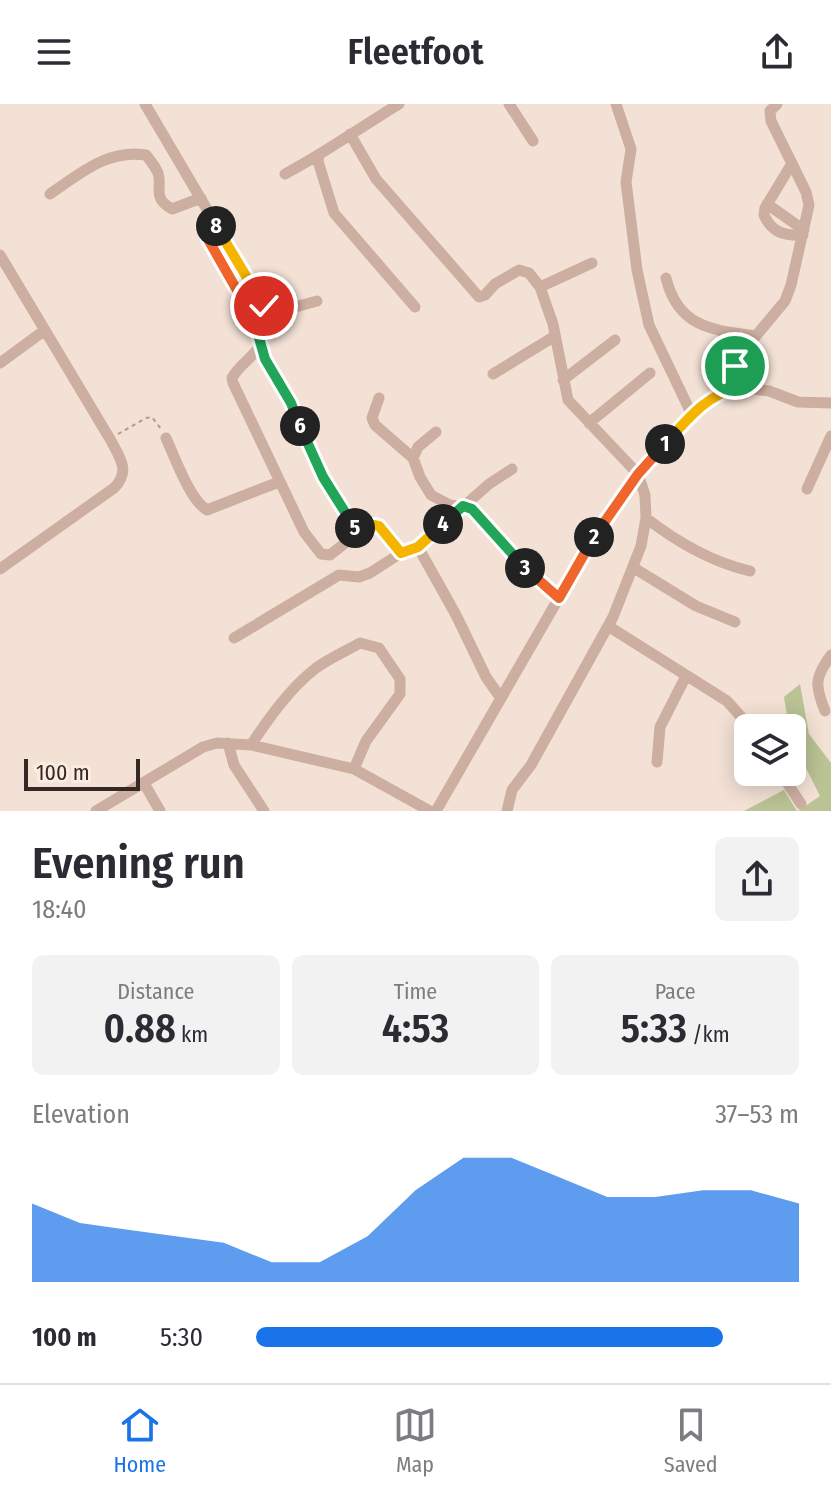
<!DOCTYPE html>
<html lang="en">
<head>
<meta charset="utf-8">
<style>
  :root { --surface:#fff; --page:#f2f2f3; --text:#2b2b33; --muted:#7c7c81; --line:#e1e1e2; --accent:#1a73e8 }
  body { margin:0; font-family:"Fira Sans Condensed",sans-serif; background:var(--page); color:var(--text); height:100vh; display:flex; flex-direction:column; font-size:30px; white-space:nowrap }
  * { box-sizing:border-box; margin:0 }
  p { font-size:26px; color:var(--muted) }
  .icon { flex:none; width:44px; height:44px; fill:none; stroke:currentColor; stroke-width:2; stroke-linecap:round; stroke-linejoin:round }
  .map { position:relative; height:707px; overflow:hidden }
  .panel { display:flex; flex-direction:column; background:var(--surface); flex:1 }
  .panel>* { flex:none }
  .controls { position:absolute; left:734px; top:610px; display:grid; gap:16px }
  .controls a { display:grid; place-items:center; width:72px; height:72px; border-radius:12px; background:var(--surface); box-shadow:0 4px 20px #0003; font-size:40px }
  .scale { position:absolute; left:24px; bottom:20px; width:116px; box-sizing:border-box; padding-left:8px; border:4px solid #352724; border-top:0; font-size:22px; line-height:28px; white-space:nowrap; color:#352724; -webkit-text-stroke:6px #fbece1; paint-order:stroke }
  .pin { position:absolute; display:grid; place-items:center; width:68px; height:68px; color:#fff; margin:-34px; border:4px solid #fff; border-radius:50%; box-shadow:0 2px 8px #0007 }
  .km { position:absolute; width:40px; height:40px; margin:-20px; border-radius:50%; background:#222; color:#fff; font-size:22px; line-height:40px; text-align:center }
  .round { display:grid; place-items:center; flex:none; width:84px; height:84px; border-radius:12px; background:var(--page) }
  .summary { display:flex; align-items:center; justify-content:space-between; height:136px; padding:0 32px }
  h1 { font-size:44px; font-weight:600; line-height:60px }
  .metrics { display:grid; grid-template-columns:repeat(3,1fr); gap:12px; height:136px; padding:8px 32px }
  .metrics div { display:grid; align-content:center; border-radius:12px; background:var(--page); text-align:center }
  .metrics b { font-size:40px; font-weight:600 }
  .metrics small { font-size:22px; font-weight:400 }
  .metrics p { font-size:22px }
  .chart { height:224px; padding:16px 32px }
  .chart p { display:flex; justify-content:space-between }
  .chart svg { width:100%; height:144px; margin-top:8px; fill:var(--accent); opacity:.7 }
  ul { padding:0 32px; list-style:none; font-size:26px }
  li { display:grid; grid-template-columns:128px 96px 1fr; align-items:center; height:60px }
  li i { height:20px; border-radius:10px; background:var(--accent) }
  header { display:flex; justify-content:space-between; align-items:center; height:104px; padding:0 32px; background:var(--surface); font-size:36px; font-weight:600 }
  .dock { display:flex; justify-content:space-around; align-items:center; height:112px; border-top:2px solid var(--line); background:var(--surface); font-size:22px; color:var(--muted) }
  .dock a { display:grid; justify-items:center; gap:4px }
  .dock .on { color:var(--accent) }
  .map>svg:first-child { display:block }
</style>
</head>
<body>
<header><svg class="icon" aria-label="menu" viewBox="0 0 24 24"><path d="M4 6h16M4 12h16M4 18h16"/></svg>Fleetfoot<svg class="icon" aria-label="share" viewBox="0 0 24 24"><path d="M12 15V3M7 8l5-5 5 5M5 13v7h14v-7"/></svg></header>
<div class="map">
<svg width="831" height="707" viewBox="0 0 831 707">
  <rect width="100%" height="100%" fill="#f3e1d5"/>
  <path fill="#b9c394" d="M800,580l9,50 22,29v48h-33l22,-15 -28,-56v-12h-3l-5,-31z
    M784,686l13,21h-53z"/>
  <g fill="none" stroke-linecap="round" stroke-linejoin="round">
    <path stroke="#b7988a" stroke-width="2" stroke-dasharray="4 4" stroke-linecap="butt" d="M118,330l28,-16 6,-1 9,12"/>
    <path stroke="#ccafa0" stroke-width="11" d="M145,0l119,202 13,6 40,-11
      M509,0l24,37
      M616,0l15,45 -5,33 11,88 12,55 43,90
      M350,30l26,45 103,118 6,-2 10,-11 24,-14 10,3 11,14 13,37 15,76 70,74 7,21 1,23 -5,28 -28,71 -82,148 -19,25 -5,21
      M319,52l-1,5 16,52 81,94
      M791,61l-26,43 -1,7c8,18 21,21 39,20
      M285,70c40,-21 76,-47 114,-70
      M50,90c30,-20 57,-45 96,-39 4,5 9,11 12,18 5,15 -7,24 14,36l29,-11
      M767,100l37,26
      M214,119l-8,9 3,9 44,75 12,43 26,44 32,74 36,57
      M0,151l110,184c10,19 21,32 4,49l-114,81
      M666,174c12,49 45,52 90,58
      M540,183l52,-24
      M260,242c-8,12 -22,20 -28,32l1,5 71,149 17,22 9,1c15,-11 31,-28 49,-29l22,27 17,-6 71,-63 23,-15
      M0,259l45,-33
      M493,270l62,-38
      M563,276l52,-40
      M739,283l-4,-26 50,-60 6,-16 18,-80 -3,-13 -35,-71 -1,-10 7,-7
      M379,294l-7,20 3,7 38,33
      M589,319l61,-50
      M436,328l-18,15 -5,11 7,19 11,18 19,10 22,4 56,62 31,27
      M166,334c9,20 24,62 41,72l72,-28
      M807,385l24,-53
      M646,414c31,24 65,44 104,53
      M418,443l38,68 30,62 14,20
      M634,464l62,38 39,16
      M608,522l119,75 24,27
      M234,534l105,-63 20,2 11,-4 31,-20
      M825,607c-10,-25 -11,-33 6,-56
      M228,639l6,22 30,46
      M251,641c18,-27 39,-57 65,-77 14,-10 30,-17 44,-25l19,5 21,31v15l-34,47 -12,28
      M657,658l3,-35 26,-51
      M780,668l21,32
      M144,679l16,28
      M96,707l107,-64 14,-4 34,2 103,24 76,42
      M436,707l166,-288 36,-49 54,-59 24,-21 23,-7 30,4 29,11 33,1"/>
  </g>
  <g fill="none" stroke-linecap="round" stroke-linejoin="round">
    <g stroke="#fff" stroke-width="16">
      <path id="split-1" d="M665,340c22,-24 41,-49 74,-57l-4,-21"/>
    </g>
    <g stroke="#fff" stroke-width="16">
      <path id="split-2" d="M594,433l44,-63 27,-30"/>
    </g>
    <g stroke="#fff" stroke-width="16">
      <path id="split-3" d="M525,464l34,30 35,-61"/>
    </g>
    <g stroke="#fff" stroke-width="16">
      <path id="split-4" d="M443,420l20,-18 9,3 53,59"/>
    </g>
    <g stroke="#fff" stroke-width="16">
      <path id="split-5" d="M355,424l4,6 16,-9 4,1 22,27 17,-6 25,-23"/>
    </g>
    <g stroke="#fff" stroke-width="16">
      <path id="split-6" d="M300,322l23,51 32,51"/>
    </g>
    <g stroke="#fff" stroke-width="16">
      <path id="split-7" d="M254,216l11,39 26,44 9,23"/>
    </g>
    <g stroke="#fff" stroke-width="16">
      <path id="split-8" d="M216,122l-2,-3 -8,9 3,9 45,79"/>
    </g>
    <g stroke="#fff" stroke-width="16">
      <path id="split-9" d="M216,122l48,80"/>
    </g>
    <use href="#split-1" stroke="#f5b400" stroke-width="10"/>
    <use href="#split-2" stroke="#f0652b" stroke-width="10"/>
    <use href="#split-3" stroke="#f0652b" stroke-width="10"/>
    <use href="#split-4" stroke="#22a559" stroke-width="10"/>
    <use href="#split-5" stroke="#f5b400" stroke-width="10"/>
    <use href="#split-6" stroke="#22a559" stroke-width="10"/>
    <use href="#split-7" stroke="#22a559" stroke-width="10"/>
    <use href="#split-8" stroke="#f0652b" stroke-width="10"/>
    <use href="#split-9" stroke="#f5b400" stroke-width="10"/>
  </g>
</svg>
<div class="controls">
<a><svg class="icon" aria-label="layers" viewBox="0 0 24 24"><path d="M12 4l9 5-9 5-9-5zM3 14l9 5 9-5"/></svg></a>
</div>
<div class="scale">100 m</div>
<div class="pin" style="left:735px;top:262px;background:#1e9e55"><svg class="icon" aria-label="arrive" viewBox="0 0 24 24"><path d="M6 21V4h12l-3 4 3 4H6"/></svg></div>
<div class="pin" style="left:264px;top:202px;background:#d93025"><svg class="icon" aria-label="check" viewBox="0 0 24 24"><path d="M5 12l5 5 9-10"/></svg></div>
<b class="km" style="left:665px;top:340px">1</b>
<b class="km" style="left:594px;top:433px">2</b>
<b class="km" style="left:525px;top:464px">3</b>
<b class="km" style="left:443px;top:420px">4</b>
<b class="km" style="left:355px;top:424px">5</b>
<b class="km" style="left:300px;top:322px">6</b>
<b class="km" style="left:216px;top:122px">8</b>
</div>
<section class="panel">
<div class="summary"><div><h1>Evening run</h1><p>18:40</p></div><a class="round"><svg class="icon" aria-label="share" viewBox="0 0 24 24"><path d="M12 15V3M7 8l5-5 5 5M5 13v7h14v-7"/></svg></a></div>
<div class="metrics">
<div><p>Distance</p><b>0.88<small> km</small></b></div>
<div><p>Time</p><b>4:53</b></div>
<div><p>Pace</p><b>5:33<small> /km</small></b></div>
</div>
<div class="chart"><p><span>Elevation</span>37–53 m</p>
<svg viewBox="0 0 160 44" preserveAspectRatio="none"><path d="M0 44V20L10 26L20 28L30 30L40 32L50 38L60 38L70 30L80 16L90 6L100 6L110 12L120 18L130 18L140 16L150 16L160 20V44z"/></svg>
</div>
<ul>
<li><b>100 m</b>5:30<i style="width:86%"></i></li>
</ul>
</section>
<nav class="dock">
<a class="on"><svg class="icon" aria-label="home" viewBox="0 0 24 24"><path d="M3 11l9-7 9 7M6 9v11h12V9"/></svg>Home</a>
<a><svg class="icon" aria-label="map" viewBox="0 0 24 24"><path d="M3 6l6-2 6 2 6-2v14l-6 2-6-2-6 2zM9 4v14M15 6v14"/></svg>Map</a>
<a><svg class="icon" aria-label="saved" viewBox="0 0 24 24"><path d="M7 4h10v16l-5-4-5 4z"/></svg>Saved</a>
</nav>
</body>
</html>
